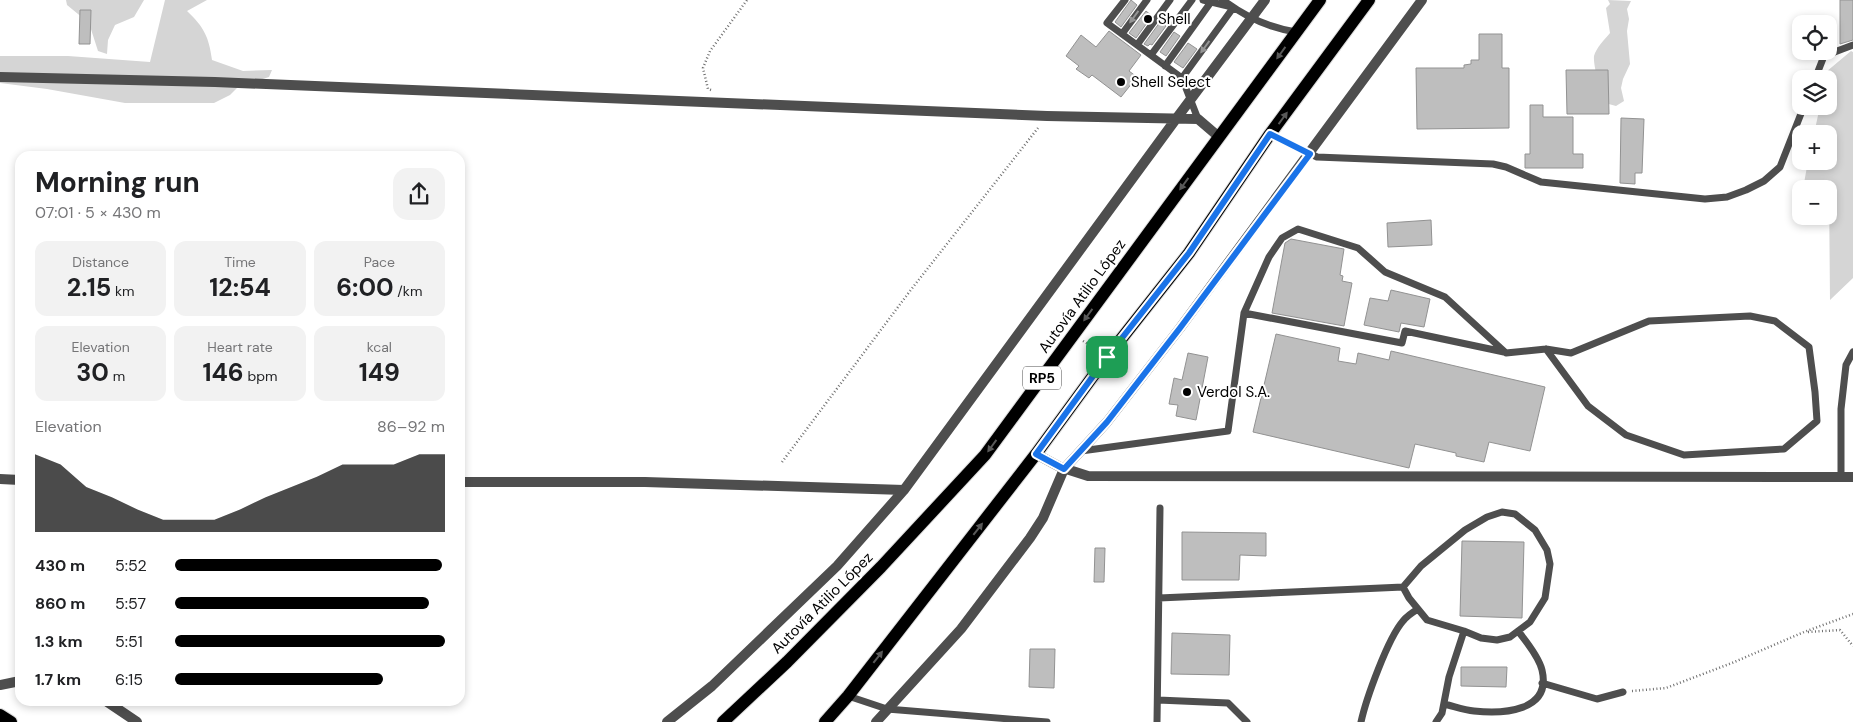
<!DOCTYPE html>
<html lang="en">
<head>
<meta charset="utf-8">
<style>
  :root { --surface:#fff; --page:#f2f2f2; --text:#202124; --muted:#757577; --accent:#000 }
  body { margin:0; font-family:"DM Sans",sans-serif; background:var(--page); color:var(--text); height:100vh; display:flex; flex-direction:column; font-size:19px; white-space:nowrap }
  * { box-sizing:border-box; margin:0 }
  p { font-size:16px; color:var(--muted) }
  .icon { flex:none; width:28px; height:28px; fill:none; stroke:currentColor; stroke-width:2; stroke-linecap:round; stroke-linejoin:round }
  .map { position:relative; flex:1; overflow:hidden }
  .side { position:absolute; left:15px; top:151px; width:450px; height:555px; display:flex; flex-direction:column; background:var(--surface); border-radius:15px; box-shadow:0 2px 8px #0003 }
  .side>* { flex:none }
  .buttons { position:absolute; left:1792px; top:15px; display:grid; gap:10px }
  .buttons a { display:grid; place-items:center; width:45px; height:45px; border-radius:10px; background:var(--surface); box-shadow:0 2px 8px #0003; font-size:25px }
  .pin { position:absolute; display:grid; place-items:center; width:42px; height:42px; color:#fff; margin:-21px; border-radius:10px; box-shadow:0 2px 8px #0006 }
  .round { display:grid; place-items:center; flex:none; width:52px; height:52px; border-radius:15px; background:var(--page) }
  .head { display:flex; align-items:center; justify-content:space-between; height:85px; padding:0 20px }
  h1 { font-size:28px; font-weight:700; line-height:38px }
  .figures { display:grid; grid-template-columns:repeat(3,1fr); gap:8px; height:85px; padding:5px 20px }
  .figures div { display:grid; align-content:center; border-radius:12px; background:var(--page); text-align:center }
  .figures b { font-size:25px; font-weight:700 }
  .figures small { font-size:14px; font-weight:400 }
  .figures p { font-size:14px }
  .chart { height:140px; padding:10px 20px }
  .chart p { display:flex; justify-content:space-between }
  .chart svg { width:100%; height:90px; margin-top:5px; fill:var(--accent); opacity:.7 }
  ul { padding:0 20px; list-style:none; font-size:16px }
  li { display:grid; grid-template-columns:80px 60px 1fr; align-items:center; height:38px }
  li i { height:12px; border-radius:6px; background:var(--accent) }
  .map>svg:first-child { display:block }
</style>
</head>
<body>
<div class="map">
<svg width="1853" height="722" viewBox="0 0 1853 722">
  <rect width="100%" height="100%" fill="#fff"/>
  <path fill="#d5d5d5" d="M66,0h78l-10,17 -19,8 -7,15 -1,14 -9,-3 -9,-28 -22,-18z
    M165,0h42l-20,11c17,16 22,26 25,49l31,11 29,-1 -3,7 -31,10 -8,8 -16,8h-89l-78,-14 -47,-6v-27h68l82,6z
    M1608,0l23,1 -4,8 2,10 -2,12 3,33 -7,15 -2,9 3,13 -8,5 -11,-3c-4,-9 -12,-37 -11,-47 2,-8 11,-17 16,-23l-4,-25 4,-4z
    M1851,51l2,1v226l-23,22 -1,-111h-26l5,-28h21v-27h-15l6,-28h9v-27h-4l1,-7z"/>
  <path fill="#bebebe" stroke="#929292" d="M1131,0l6,5 -16,22 -6,-5z
    M1840,0h13v40l-13,4z
    M80,10h11l-1,34h-11z
    M1146,11l6,5 -16,22 -7,-5z
    M1160,22l6,4 -14,19 -2,-1 -2,2 -4,-2z
    M1109,31l32,24 -12,16 8,6 -16,20 -29,-22 -3,3 -13,-9 3,-3 -13,-10 15,-21 15,12z
    M1174,32l6,4 -14,20 -6,-4z
    M1479,34h23v34h7v60l-92,1 -1,-61h48v-3l7,-1v-4h8z
    M1188,43l9,6 -14,19 -9,-6z
    M1566,70h42l1,44h-42z
    M1530,105h13v12h30v37h10v14h-58v-14h5z
    M1621,118l23,1 -2,54h-7v11l-15,-1z
    M1431,220l1,25 -44,2 -1,-24z
    M1291,239l53,10 -4,26 3,1 -1,5 10,2 -8,43 -72,-13 13,-70z
    M1391,290l39,9 -6,28 -23,-4 -2,9 -35,-7 6,-27 18,3z
    M1276,334l64,14 -2,13 18,3 2,-11 31,7 2,-9 154,36 -15,64 -41,-9 -5,20 -28,-6v-3l-41,-9 -6,24 -156,-36z
    M1188,353l20,4 -12,63 -20,-4 2,-11 -9,-1 5,-26 8,2z
    M1182,532l84,1v23l-26,-1 -1,25h-57z
    M1462,541l62,1 -2,76 -62,-2z
    M1095,548h10l-1,34h-10z
    M1172,633l58,2 -1,40 -58,-1z
    M1030,649h25l-1,39 -25,-1z
    M1461,667h46l-1,20 -45,-1z"/>
  <g fill="none" stroke-linecap="round" stroke-linejoin="round">
    <g stroke="#dbdbdb" stroke-width="14">
      <path id="primary" d="M0,715l11,7
        M723,722l64,-60 94,-95 104,-112 335,-455
        M825,722l23,-26 188,-242 71,-97 82,-104 81,-119 99,-134"/>
    </g>
    <path stroke="#707070" stroke-width="2.5" stroke-dasharray="1 2.5" stroke-linecap="butt" d="M711,90l-3,-1 -5,-21 7,-17 37,-51
      M1083,341l15,9
      M782,462l128,-171 128,-163
      M1808,632l32,-2 13,16
      M1632,691l34,-3 66,-25 72,-31 49,-18"/>
    <path stroke="#4e4e4e" stroke-width="7" d="M1125,0l-18,23 75,55
      M1203,0l25,6
      M1223,0c21,16 47,28 73,32
      M1122,34l25,-34
      M1137,45l33,-45
      M1151,55l41,-55
      M1165,66l46,-64
      M1815,79l9,-23 29,-11
      M1198,119l-16,-41 51,-70
      M1270,134l47,23 176,7 13,3 35,15 164,17 22,-2 19,-7 18,-9 16,-14 24,-61
      M1244,313l158,30 3,-12 99,21
      M1081,451l147,-20 16,-118 25,-56 13,-19 16,-9 60,19 27,24 60,25 61,56 40,-4 25,4 78,-32 101,-5 25,5 34,26 6,45 2,29 -33,28 -100,6 -58,-20 -38,-29 -42,-57
      M1841,477v-68l5,-44 7,-13
      M1159,598l244,-11 18,-21 44,-36 22,-13 15,-5 13,2 20,16 12,20 3,14 -5,34 -15,24 -20,15 -13,3 -16,-2 -17,-7 -37,-11 -18,-22 -6,-11
      M1542,683l55,16 26,-7
      M848,696l39,13 160,13
      M1158,700l70,3 19,19
      M1444,704c9,2 20,6 30,7 28,3 78,1 68,-41 -3,-13 -16,-29 -24,-39
      M1157,722l3,-214
      M1361,722c5,-23 27,-84 42,-101 4,-5 10,-9 15,-12
      M1436,722l6,-9 7,-36 15,-46"/>
    <path stroke="#4e4e4e" stroke-width="10" d="M0,77l215,5 832,34 151,3 21,18
      M1036,454l24,13 28,9 765,1
      M0,479l20,1
      M460,482h185l259,8
      M0,685l20,-4
      M106,701l31,21
      M667,722l45,-36 125,-120 67,-76 272,-371 89,-119
      M876,722l85,-93 69,-91 13,-20 21,-49 43,-47 73,-94 242,-328"/>
    <use href="#primary" stroke="#000" stroke-width="12"/>
  </g>
  <defs><path id="oneway-solid" d="M-6-.8H1V-3.2L6.5 0L1 3.2V.8H-6Z" transform="scale(1.25)"/></defs>
  <g fill="#959595">
    <use href="#oneway-solid" transform="translate(1134 17) rotate(126)"/>
    <use href="#oneway-solid" transform="translate(1205 47) rotate(126)"/>
  </g>
  <g fill="#595959">
    <use href="#oneway-solid" transform="translate(1281 53) rotate(126)"/>
    <use href="#oneway-solid" transform="translate(1283 118) rotate(-54)"/>
    <use href="#oneway-solid" transform="translate(1184 184) rotate(126)"/>
    <use href="#oneway-solid" transform="translate(1088 315) rotate(126)"/>
    <use href="#oneway-solid" transform="translate(992 446) rotate(126)"/>
    <use href="#oneway-solid" transform="translate(978 529) rotate(-52)"/>
    <use href="#oneway-solid" transform="translate(878 657) rotate(-52)"/>
  </g>
  <g fill="none" stroke-linecap="round" stroke-linejoin="round">
    <g stroke="#fff" stroke-width="10">
      <path id="route" d="M1270,134l40,20 -130,174 -73,94 -43,47 -28,-15 71,-97 82,-104z"/>
    </g>
    <use href="#route" stroke="#1a73e8" stroke-width="6"/>
  </g>
  <g fill="#000" stroke="#fff" stroke-width="2">
    <circle cx="1148" cy="19" r="5"/>
    <circle cx="1121" cy="82" r="5"/>
    <circle cx="1187" cy="392" r="5"/>
  </g>
  <g text-anchor="middle" dominant-baseline="central" stroke-width="4" stroke-linejoin="round" paint-order="stroke">
    <rect fill="#fff" stroke="#4c4c4c" stroke-width="1" x="1023" y="366.5" width="38" height="23" rx="4"/>
    <g font-size="14" font-weight="bold" fill="#000">
      <text x="1042" y="378">RP5</text>
    </g>
    <g font-size="15" fill="#000" stroke="#fff" text-anchor="start">
      <text x="1158" y="19">Shell</text>
      <text x="1131" y="82">Shell Select</text>
      <text x="1197" y="392">Verdol S.A.</text>
    </g>
    <g font-size="15" fill="#000" stroke="#fff">
      <text transform="translate(1082 296) rotate(-54)">Autovía Atilio López</text>
      <text transform="translate(822 603) rotate(-45)">Autovía Atilio López</text>
    </g>
  </g>
</svg>
<div class="buttons">
<a><svg class="icon" aria-label="locate" viewBox="0 0 24 24"><circle cx="12" cy="12" r="6"/><path d="M12 2v4M12 18v4M2 12h4M18 12h4"/></svg></a>
<a><svg class="icon" aria-label="layers" viewBox="0 0 24 24"><path d="M12 4l9 5-9 5-9-5zM3 14l9 5 9-5"/></svg></a>
<a>+</a>
<a>−</a>
</div>
<div class="pin" style="left:1107px;top:357px;background:#1e9e55"><svg class="icon" aria-label="arrive" viewBox="0 0 24 24"><path d="M6 21V4h12l-3 4 3 4H6"/></svg></div>
<section class="side">
<div class="head"><div><h1>Morning run</h1><p>07:01 · 5 × 430 m</p></div><a class="round"><svg class="icon" aria-label="share" viewBox="0 0 24 24"><path d="M12 15V3M7 8l5-5 5 5M5 13v7h14v-7"/></svg></a></div>
<div class="figures">
<div><p>Distance</p><b>2.15<small> km</small></b></div>
<div><p>Time</p><b>12:54</b></div>
<div><p>Pace</p><b>6:00<small> /km</small></b></div>
</div>
<div class="figures">
<div><p>Elevation</p><b>30<small> m</small></b></div>
<div><p>Heart rate</p><b>146<small> bpm</small></b></div>
<div><p>kcal</p><b>149</b></div>
</div>
<div class="chart"><p><span>Elevation</span>86–92 m</p>
<svg viewBox="0 0 160 44" preserveAspectRatio="none"><path d="M0 44V6L10 11L20 22L30 27L40 33L50 38L60 38L70 38L80 33L90 27L100 22L110 17L120 11L130 11L140 11L150 6L160 6V44z"/></svg>
</div>
<ul>
<li><b>430 m</b>5:52<i style="width:99%"></i></li>
<li><b>860 m</b>5:57<i style="width:94%"></i></li>
<li><b>1.3 km</b>5:51<i style="width:100%"></i></li>
<li><b>1.7 km</b>6:15<i style="width:77%"></i></li>
</ul>
</section>
</div>
</body>
</html>
